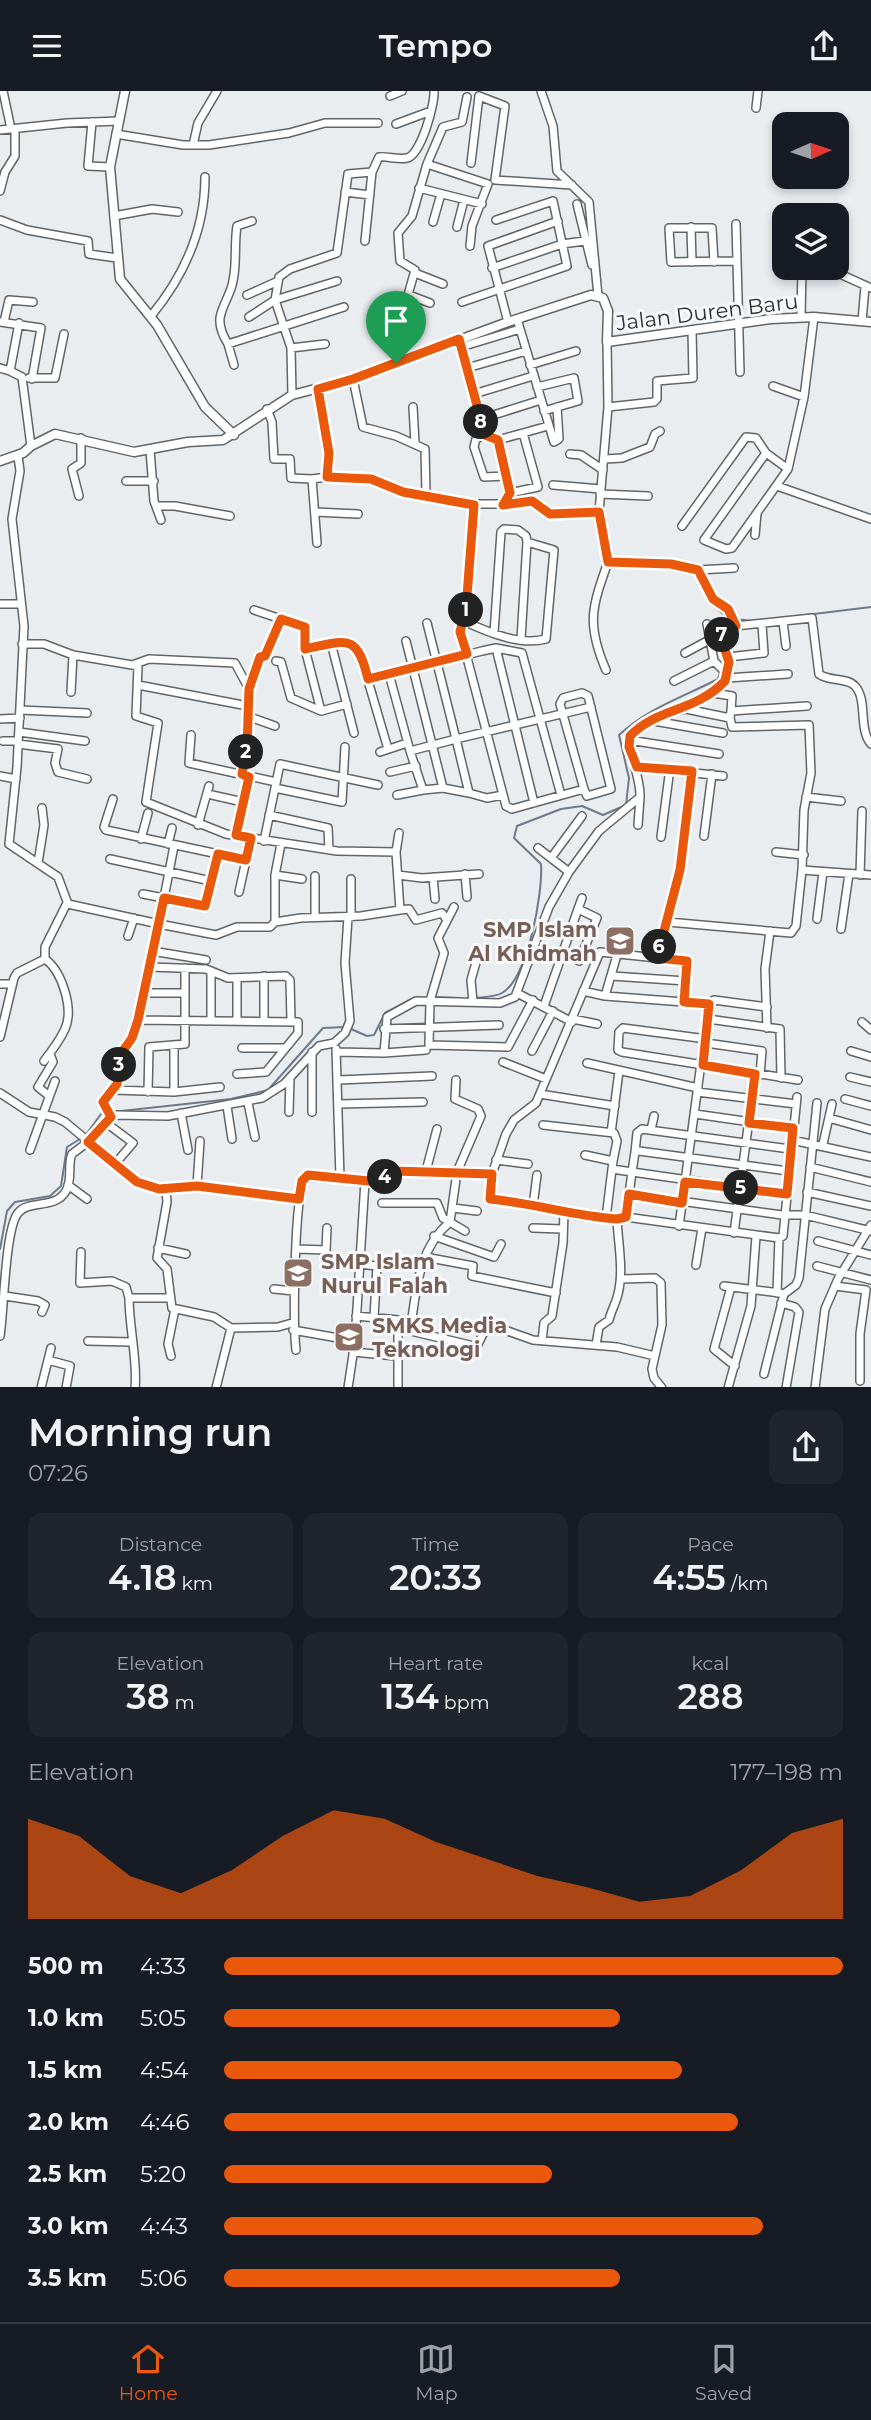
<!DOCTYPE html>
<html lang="en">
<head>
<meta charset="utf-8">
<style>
  :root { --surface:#171b24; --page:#20242c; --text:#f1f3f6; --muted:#9ea1a6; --line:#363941; --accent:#ea580c }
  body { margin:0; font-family:Montserrat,sans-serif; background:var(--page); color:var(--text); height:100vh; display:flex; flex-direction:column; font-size:26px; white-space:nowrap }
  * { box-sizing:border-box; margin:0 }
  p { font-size:23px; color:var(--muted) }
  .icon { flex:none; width:38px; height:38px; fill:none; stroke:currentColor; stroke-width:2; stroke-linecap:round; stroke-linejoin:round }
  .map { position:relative; height:1296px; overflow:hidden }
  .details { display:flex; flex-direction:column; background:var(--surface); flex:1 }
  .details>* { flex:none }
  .needle { width:46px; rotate:87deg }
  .fabs { position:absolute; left:772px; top:21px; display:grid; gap:14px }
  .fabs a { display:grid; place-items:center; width:77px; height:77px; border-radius:14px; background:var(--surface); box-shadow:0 4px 10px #0003; font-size:35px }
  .pin { position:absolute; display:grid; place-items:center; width:60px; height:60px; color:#fff; margin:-72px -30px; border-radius:50% 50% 50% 0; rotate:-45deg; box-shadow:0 0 7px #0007 }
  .pin .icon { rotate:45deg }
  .km { position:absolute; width:35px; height:35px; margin:-18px; border-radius:50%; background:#222; color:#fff; font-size:19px; line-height:35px; text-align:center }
  .round { display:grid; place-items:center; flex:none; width:74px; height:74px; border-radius:14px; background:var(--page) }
  .overview { display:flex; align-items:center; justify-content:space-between; height:119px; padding:0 28px }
  h1 { font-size:38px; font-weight:600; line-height:52px }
  .stats { display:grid; grid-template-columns:repeat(3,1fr); gap:10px; height:119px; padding:7px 28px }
  .stats div { display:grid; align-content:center; border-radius:14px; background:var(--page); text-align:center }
  .stats b { font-size:35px; font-weight:600 }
  .stats small { font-size:19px; font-weight:400 }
  .stats p { font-size:19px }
  .chart { height:196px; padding:14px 28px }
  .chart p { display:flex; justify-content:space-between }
  .chart svg { width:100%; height:126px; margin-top:7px; fill:var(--accent); opacity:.7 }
  ul { padding:0 28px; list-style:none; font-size:23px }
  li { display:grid; grid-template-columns:112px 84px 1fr; align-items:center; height:52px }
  li i { height:18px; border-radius:9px; background:var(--accent) }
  header { display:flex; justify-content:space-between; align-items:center; height:91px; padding:0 28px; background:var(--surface); font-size:32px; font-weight:600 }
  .dock { display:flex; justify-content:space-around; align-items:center; height:98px; border-top:2px solid var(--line); background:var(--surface); font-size:19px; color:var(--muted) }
  .dock a { display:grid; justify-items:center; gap:4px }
  .dock .active { color:var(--accent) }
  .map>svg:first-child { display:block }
</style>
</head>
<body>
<header><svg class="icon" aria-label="menu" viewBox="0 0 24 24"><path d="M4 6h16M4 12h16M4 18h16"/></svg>Tempo<svg class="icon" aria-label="share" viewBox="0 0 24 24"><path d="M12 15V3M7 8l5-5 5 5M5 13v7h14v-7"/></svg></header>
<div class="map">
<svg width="871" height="1297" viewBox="0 0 871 1297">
  <rect width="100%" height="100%" fill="#e9edf0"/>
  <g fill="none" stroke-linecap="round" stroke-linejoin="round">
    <path stroke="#6e7a8b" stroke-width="2" d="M781,527l90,-11
      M736,528l15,2
      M723,572l-9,-33 5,-10 11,-1
      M433,906l26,1
      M475,907c8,-1 20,-1 27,-5 26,-15 41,-100 39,-129l-27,-26 3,-12 44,-17 21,-3 21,9 23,-10 3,-27 -10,-43c29,-27 64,-38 99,-56l2,-7
      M351,938l16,7 7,-1 11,-22 25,-13
      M112,1021l119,-13 37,-9 55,-62 22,-1
      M85,1045l16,-22 6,-1
      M0,1158l7,-38 8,-9 35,-6 11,-10 6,-39 13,-8"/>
    <g stroke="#626568" stroke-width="10">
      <path id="minor" d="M3,0l8,38
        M541,0l12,35 4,45 32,31 9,94
        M390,5l12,-5
        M756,17l2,-17
        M92,31l-4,44 22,1
        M396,33l35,-13
        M0,39l67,-7 52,-2
        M116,43l67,11h26l80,-12 36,-10h53
        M193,54l5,-22 19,-32
        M471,72l8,-67 26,10 -10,74 77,5
        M427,73l61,20 -16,42 -2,20
        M419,97l63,16
        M0,100l5,-19 10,-16v-27
        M345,101l25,3
        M577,113l15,61
        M114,125l38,-7 26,3
        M0,129l27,10 61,11 1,13 28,4
        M433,131l8,-28
        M736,133l4,148
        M457,136l7,-27
        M691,136l1,35
        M365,150l7,-69
        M714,171l-2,-34h-43l2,34 65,-1
        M492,177l70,-24 30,-4
        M802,179l38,4 31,14
        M415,182l28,11
        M247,204l29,-13
        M409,204l21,8
        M462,211l105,-36 -14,-65 -57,19
        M151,225c33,-40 54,-86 54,-139
        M397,225l20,8
        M249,226l26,-17 62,-19
        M801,226l1,-49
        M517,228l37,123 5,-3 -2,-32
        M862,230l3,-34
        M0,231l41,6 -9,51
        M4,231l5,-22 24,2
        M508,231l-20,-76 70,-25
        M19,232l-9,48 12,6 9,69
        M459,248l26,96
        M228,253c-5,-8 -9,-16 -8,-26 2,-13 11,-24 13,-37 4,-18 1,-37 4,-55l15,-5
        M461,256l59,-18
        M291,257l34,-4
        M396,272l-7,-36 17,-25 9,-32 -15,-9 -2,-28 14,-17 15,-52 16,-37 19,-5 5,-25
        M234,274l-6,-21 116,-37
        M530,274l46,-14
        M0,277l10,3
        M467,277l59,-17
        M29,287h26l9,-44
        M353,288l10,48 33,9 29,13 1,45
        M773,295l31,11
        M537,296l37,-9 4,23 -34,10
        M318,298l11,64 -2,24 44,2 32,13 70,12h52l7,-3 18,13 49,-2
        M474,303l59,-18
        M292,304l-1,-47 -16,-48 4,-23 11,-8 47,-16 11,-79 24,-2 7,-15c9,-1 19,3 28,1 14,-3 28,-54 27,-67
        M413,316l2,36
        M608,316l46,-5 3,-3v-18l36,-3 -1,-48
        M267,318l5,13 2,37h16l1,19 21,1
        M481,328l60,-19
        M498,349l25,-7
        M150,359l4,51 7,19
        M766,362l-62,87 22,9 6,-1 56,-79 16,-72 10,-80
        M570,363l11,1 22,15
        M18,365l2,15 -8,48 12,107 -7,141 -8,77 49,33 10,27 91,20 -21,96 -6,18 -12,17 -3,29 -14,18 8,15
        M605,368l17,-1 28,-11 5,-13 5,-3
        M126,390h28
        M553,394l48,4
        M777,395l94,33
        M510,402l28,-6 -15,-54 25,-7
        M600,403l48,2
        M79,405l-7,-27 9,-6v-25
        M473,413l-7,105 -5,26 45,171 6,3 72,-20 3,7 24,-7 -23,-93 -6,-3 -19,5 -3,6 24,85
        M504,414l6,-12 -12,-53 -13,-5 -9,4 -2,8 10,30 22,-1
        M157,415h18l55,10
        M315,421l43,2
        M682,435l64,-89 10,1 10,15 22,16
        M755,444l2,-22
        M317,452l-5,-64 15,-2
        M698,479l36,-2
        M0,513h21
        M254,519l27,9
        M464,530c23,11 56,25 82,18l8,-89 -27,-8 -1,-6 -8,-6 -14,-1 -3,3 -7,101
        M783,531l3,24
        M427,532l29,116 135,-32
        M707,533l7,37 13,13
        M735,535l77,-8 7,56c10,8 28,3 36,12 13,14 3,43 16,58
        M521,548l6,-97
        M406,550l37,147 -20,2 -13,-39
        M331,552l23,90
        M22,553h22l29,11 65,11 -2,50 22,7 -12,79 80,32 111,17 59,1
        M496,557l38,155
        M305,558l41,-7 13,8 29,99
        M685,562l24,-13
        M728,566l36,-4 -2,-28
        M276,570l5,1 10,36 30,13
        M135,573l14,-5 86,4 14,26
        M606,579c-20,-46 -14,-63 2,-108
        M389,583l21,77 46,-12 13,54 18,5 16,-3
        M727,587l61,-4
        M368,588l114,-28 14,-3 26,5 39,142
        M674,590l40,-20
        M138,594l110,21 -1,42 -5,26
        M71,601l2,-37
        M713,602l19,3 -1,15
        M248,615l1,-17 11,-32 5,-1 16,-37 24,8v22l16,62 26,-7
        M686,618l44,9 2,9 77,-2 2,48 -7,37 -2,60
        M20,619l67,3
        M247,625l28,10
        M730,627l1,-7 76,-5
        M0,628l20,-1
        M648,629l75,13
        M19,641l66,9
        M191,644l-2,28 87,19
        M629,649l90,14
        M3,650h15
        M18,653l40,5 -3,14 3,9 29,7
        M380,661l27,-9
        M637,676l86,9
        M390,681l26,-6
        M0,685l16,3
        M275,697l67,14 3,-55
        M443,697l26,5
        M212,704l31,7
        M397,704l26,-5
        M806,706l35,4
        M113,708l-9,28 2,3 140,30
        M269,724l59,13 1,22
        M198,734l11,-39
        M638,734l2,-27
        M236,744l13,-58
        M704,745l8,-62
        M661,746l9,-69
        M141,748l7,-26
        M264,750l16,-77 98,21
        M168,753l4,-16
        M174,755l-15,78 57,11 21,-8h33l5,-5 26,-4 60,-2 39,-6 -4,-58 3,-19
        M538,757l31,24
        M776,761l28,3
        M551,767l31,-42
        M110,768l101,22
        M38,772l6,-38 -2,-17
        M465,783l2,23
        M275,784l27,4
        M398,784l24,3 57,-4
        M860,784l2,-64
        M433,786l2,22
        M351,788v38
        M239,801l12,-54
        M143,803l62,12 13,-52
        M454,816l-16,31 6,15 -14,48 -1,44 79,2 25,-47
        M578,818l4,-11
        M400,819l9,-1 7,11 26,-7 5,7
        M315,826v-41
        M817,828l6,-47
        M275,831v-47l6,-31
        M668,831l12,-52 12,-99
        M841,838l8,-55
        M128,845l6,-18
        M152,860l54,9
        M657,867l30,3 -1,20
        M45,868v-12l22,-44
        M150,876l56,2 22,9 58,-2 4,4 1,40
        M211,881v48
        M264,885v44
        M612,885l74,5 -2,21 25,2 5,-4 53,7
        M237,887v42
        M0,893h12
        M583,900l22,5 12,-41
        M145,902h39
        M519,903l53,28
        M605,905l79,6
        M473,911l-2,-22 6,-21
        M544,915l34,-97 19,9 -18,43
        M573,928l24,5
        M708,928l72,10 1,49
        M138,929l160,2v11l-32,39 -29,2
        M862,931l9,8
        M767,937l-2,-59 5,-38
        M384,938l115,-4
        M0,946l14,-59 3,-5 28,-14
        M242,957h43
        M336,958l4,129
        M532,960l21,-40
        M851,960l20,6
        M312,961v60
        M337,961l47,1 3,-36 29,-16 84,2 15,-6 34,-90 20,-35 30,-41 41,-34c1,-20 -13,-46 -10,-61l17,-16 38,-11 28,-16 14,-15 1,-21 -7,-19 4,-7 10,-5c-4,-15 -11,-15 -21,-25 -7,-8 -11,-21 -16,-31l-27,-6 -63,-2 -9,-50 9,-105 -1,-65
        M384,962l42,-3
        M44,970c7,-9 16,-21 21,-32 9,-20 -3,-58 -20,-70
        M503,971l43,17
        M587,972l111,25
        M760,984l2,-24 -56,-8 -7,-5 -76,-10 -4,4 -1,18 4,2 176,28
        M850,986l21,5
        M339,989l93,-4
        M114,999l60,2v-45
        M148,1001l1,-45 36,-3v-76
        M174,1001l46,-5
        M697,1001l99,12
        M0,1002l29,19 26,5 10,5 72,60 29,8 31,-4 3,-45
        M540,1003l75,12
        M48,1004l-10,-8 15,-25 -3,-8
        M845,1008l26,7
        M248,1012l7,34
        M339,1013l84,-2
        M227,1015l5,33
        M289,1021l1,-34
        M181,1022l7,37
        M695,1023l98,14
        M829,1027l42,12
        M105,1031l28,21 -19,22
        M543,1034l71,8 3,8 -4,20
        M651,1039l3,-14
        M611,1042l8,-62
        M792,1049l79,17
        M823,1053l9,-40
        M30,1059l25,-69
        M635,1061l2,-19 5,-4 148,20
        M585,1064l28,6 -7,57
        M496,1069l32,4
        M810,1076l61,15
        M612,1078l20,3 -6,45
        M426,1080l11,-42
        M68,1094l19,14
        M197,1095l102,13
        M166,1099l1,12 -10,56 10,11 5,39 42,9 17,11 47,-1 14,-4
        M807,1101l64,14
        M629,1103l153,21h23l66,16
        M787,1103l-155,-22 3,-20 4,-1 149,20
        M382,1112h55l6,15 22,13
        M533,1115l4,-31
        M453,1117l24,3
        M679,1135l30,-222
        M533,1137l30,1
        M734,1142l21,-159
        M434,1145l60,21 7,-13
        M779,1147l-153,-21c-42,7 -94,-14 -136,-18l2,-25 14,-40 8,-14 22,-17 64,-151 57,6 11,-36 123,11 5,-7 6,-56 69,5
        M818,1150l53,14
        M158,1157l28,6
        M297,1158l29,1 1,-22
        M81,1161l-1,31 32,-2 14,6 3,11
        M425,1166l48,9 -1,10 84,17
        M359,1173l18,2 -3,51
        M696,1174l6,-37
        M817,1175l54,14
        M326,1176v-17
        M621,1188l34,-1 6,5 1,42 -10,44 2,9 8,10
        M724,1195l56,7
        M835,1195l31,4 -6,44v47
        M731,1196l-17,62 21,17
        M274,1198l20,2
        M777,1202l2,-55 4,-2 14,-139
        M5,1205l33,5 7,4 -3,7
        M781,1212l14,4 4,5 -13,76
        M356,1225l53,5 3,-3c5,-36 9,-72 38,-96l7,-50 24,-56 -3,-7 -23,-10 1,-19
        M398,1237l76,18 4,-2 10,-20 45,16 84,7 38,9
        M293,1239l62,11
        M0,1245c4,-25 5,-107 18,-123 11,-14 37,-3 48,-22 7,-12 1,-26 6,-37l16,-12 17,-20 11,-7 52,1 94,-18 22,-14 35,-38 15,-3 11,-10 5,-12 -5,-58 3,-46
        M88,1250l43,1
        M542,1250l2,-18 8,-7 11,-73 1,-31
        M596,1254l3,-18 10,-7c2,-9 7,-17 9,-26 6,-24 0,-51 -1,-75
        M296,1259c-3,-26 -2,-154 9,-173l74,5 15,-11 98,3
        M353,1261l43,4
        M171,1265l-3,-12 7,-35
        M48,1269l22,6 -4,22
        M764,1283l20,-80 12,-9 3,-7 18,-175
        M41,1297l10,-40
        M135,1297c3,-25 -6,-62 -6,-90h40
        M216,1297l15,-60
        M348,1297l7,-47 10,-160
        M398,1297v-64
        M728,1297l23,-82 5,-70
        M815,1297l10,-79 13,-30 33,-54"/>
    </g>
    <g stroke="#626568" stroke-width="11">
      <path id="tertiary" d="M125,0l-15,76 10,112 37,46 48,82 29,28
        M0,370l23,-8 8,-7 24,-12 79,18 54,-10 35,-2 69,-45 61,-16 155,-57 83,-27 12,3 5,13 -1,31 164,-23 43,-2 57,5"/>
    </g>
    <use href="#minor" stroke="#fff" stroke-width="7"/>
    <use href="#tertiary" stroke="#fff" stroke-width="8"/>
  </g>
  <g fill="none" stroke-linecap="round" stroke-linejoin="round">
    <g stroke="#fff" stroke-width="14">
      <path id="route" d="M459,248l26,96 13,5 12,53 -7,12 29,-4 18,13 49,-2 9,50 63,2 27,6 15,29 15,10 8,17 -11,5 -4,7 8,24 -4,19c-31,32 -67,26 -95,55l-1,11 8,20 55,4 -12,99 -23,88 30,3 -3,41 25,2 -6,61 52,9 -6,49 44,5 -6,66 -102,-12 -3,21 -53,-9 -3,23 -9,2c-44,-3 -84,-16 -127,-20l2,-25 -98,-3 -15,11 -71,-7 -6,6 -3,18 -102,-13 -38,3 -22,-7 -49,-40 23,-25 -8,-15 14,-18 3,-29 12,-17 6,-18 26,-122 41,8 13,-52 28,6 5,-22 -15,-3 13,-58 -7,-3 5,-26 2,-59 11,-32 5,-1 16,-37 24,8v22c42,-9 52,-16 63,30l99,-25 -7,-22 6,-23 8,-104 -71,-13 -32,-13 -44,-2 2,-24 -11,-64 35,-10z"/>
    </g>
    <use href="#route" stroke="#ea580c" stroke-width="9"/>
  </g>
  <defs>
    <g id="school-square" transform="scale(1.575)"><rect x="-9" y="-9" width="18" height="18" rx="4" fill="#8d6e63" stroke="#f7fafd"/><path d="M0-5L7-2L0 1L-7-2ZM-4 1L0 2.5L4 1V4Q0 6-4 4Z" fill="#fff"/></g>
  </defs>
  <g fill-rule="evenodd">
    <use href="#school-square" x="620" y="850"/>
    <use href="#school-square" x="298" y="1182"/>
    <use href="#school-square" x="349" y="1246"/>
  </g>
  <g text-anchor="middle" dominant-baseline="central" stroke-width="6" stroke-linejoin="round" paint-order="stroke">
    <g font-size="21" fill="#2d2e2f" stroke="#f7fafd">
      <text transform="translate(707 221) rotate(-7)">Jalan Duren Baru</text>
    </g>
    <g font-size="21" font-weight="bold" fill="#785e54" stroke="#f7fafd" text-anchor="start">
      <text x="597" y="838" text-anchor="end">SMP Islam<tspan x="597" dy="24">Al Khidmah</tspan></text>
      <text x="321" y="1170">SMP Islam<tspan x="321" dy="24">Nurul Falah</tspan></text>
      <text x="372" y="1234">SMKS Media<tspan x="372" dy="24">Teknologi</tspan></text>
    </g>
  </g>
</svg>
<div class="fabs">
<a><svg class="needle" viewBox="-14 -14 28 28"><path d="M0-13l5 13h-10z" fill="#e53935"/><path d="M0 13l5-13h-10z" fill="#9ea1a6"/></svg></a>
<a><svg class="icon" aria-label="layers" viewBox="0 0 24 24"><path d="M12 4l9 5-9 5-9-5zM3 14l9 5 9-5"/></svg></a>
</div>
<div class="pin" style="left:396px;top:272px;background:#1e9e55"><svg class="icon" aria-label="arrive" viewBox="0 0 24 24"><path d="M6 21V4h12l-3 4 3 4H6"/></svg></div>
<b class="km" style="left:466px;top:519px">1</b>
<b class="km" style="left:246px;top:661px">2</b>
<b class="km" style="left:119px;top:974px">3</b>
<b class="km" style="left:385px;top:1086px">4</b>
<b class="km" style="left:741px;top:1097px">5</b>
<b class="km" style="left:659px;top:856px">6</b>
<b class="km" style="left:722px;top:544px">7</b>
<b class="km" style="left:481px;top:331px">8</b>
</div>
<section class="details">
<div class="overview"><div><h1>Morning run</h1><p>07:26</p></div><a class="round"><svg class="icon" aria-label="share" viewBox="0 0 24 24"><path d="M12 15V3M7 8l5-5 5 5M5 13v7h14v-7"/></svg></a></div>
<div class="stats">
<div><p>Distance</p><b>4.18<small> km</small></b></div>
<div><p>Time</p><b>20:33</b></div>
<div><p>Pace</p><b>4:55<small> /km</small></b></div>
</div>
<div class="stats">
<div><p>Elevation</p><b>38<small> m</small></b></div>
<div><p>Heart rate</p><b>134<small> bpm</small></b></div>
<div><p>kcal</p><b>288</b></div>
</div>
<div class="chart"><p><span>Elevation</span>177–198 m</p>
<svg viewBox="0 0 160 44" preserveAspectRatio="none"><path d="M0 44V9L10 15L20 29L30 35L40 27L50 15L60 6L70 9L80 17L90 23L100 29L110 33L120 38L130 36L140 27L150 14L160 9V44z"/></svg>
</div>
<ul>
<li><b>500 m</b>4:33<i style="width:100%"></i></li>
<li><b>1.0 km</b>5:05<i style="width:64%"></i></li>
<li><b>1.5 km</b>4:54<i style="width:74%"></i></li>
<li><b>2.0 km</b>4:46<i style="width:83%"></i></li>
<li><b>2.5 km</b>5:20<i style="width:53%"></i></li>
<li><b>3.0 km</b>4:43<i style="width:87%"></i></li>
<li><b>3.5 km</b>5:06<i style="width:64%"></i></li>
</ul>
</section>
<nav class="dock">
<a class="active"><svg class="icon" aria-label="home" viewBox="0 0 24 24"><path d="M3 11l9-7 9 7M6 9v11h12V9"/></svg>Home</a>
<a><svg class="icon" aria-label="map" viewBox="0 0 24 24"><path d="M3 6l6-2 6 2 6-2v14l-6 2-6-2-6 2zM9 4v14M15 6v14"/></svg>Map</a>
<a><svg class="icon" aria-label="saved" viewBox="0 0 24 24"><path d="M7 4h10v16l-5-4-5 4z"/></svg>Saved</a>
</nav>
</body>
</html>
